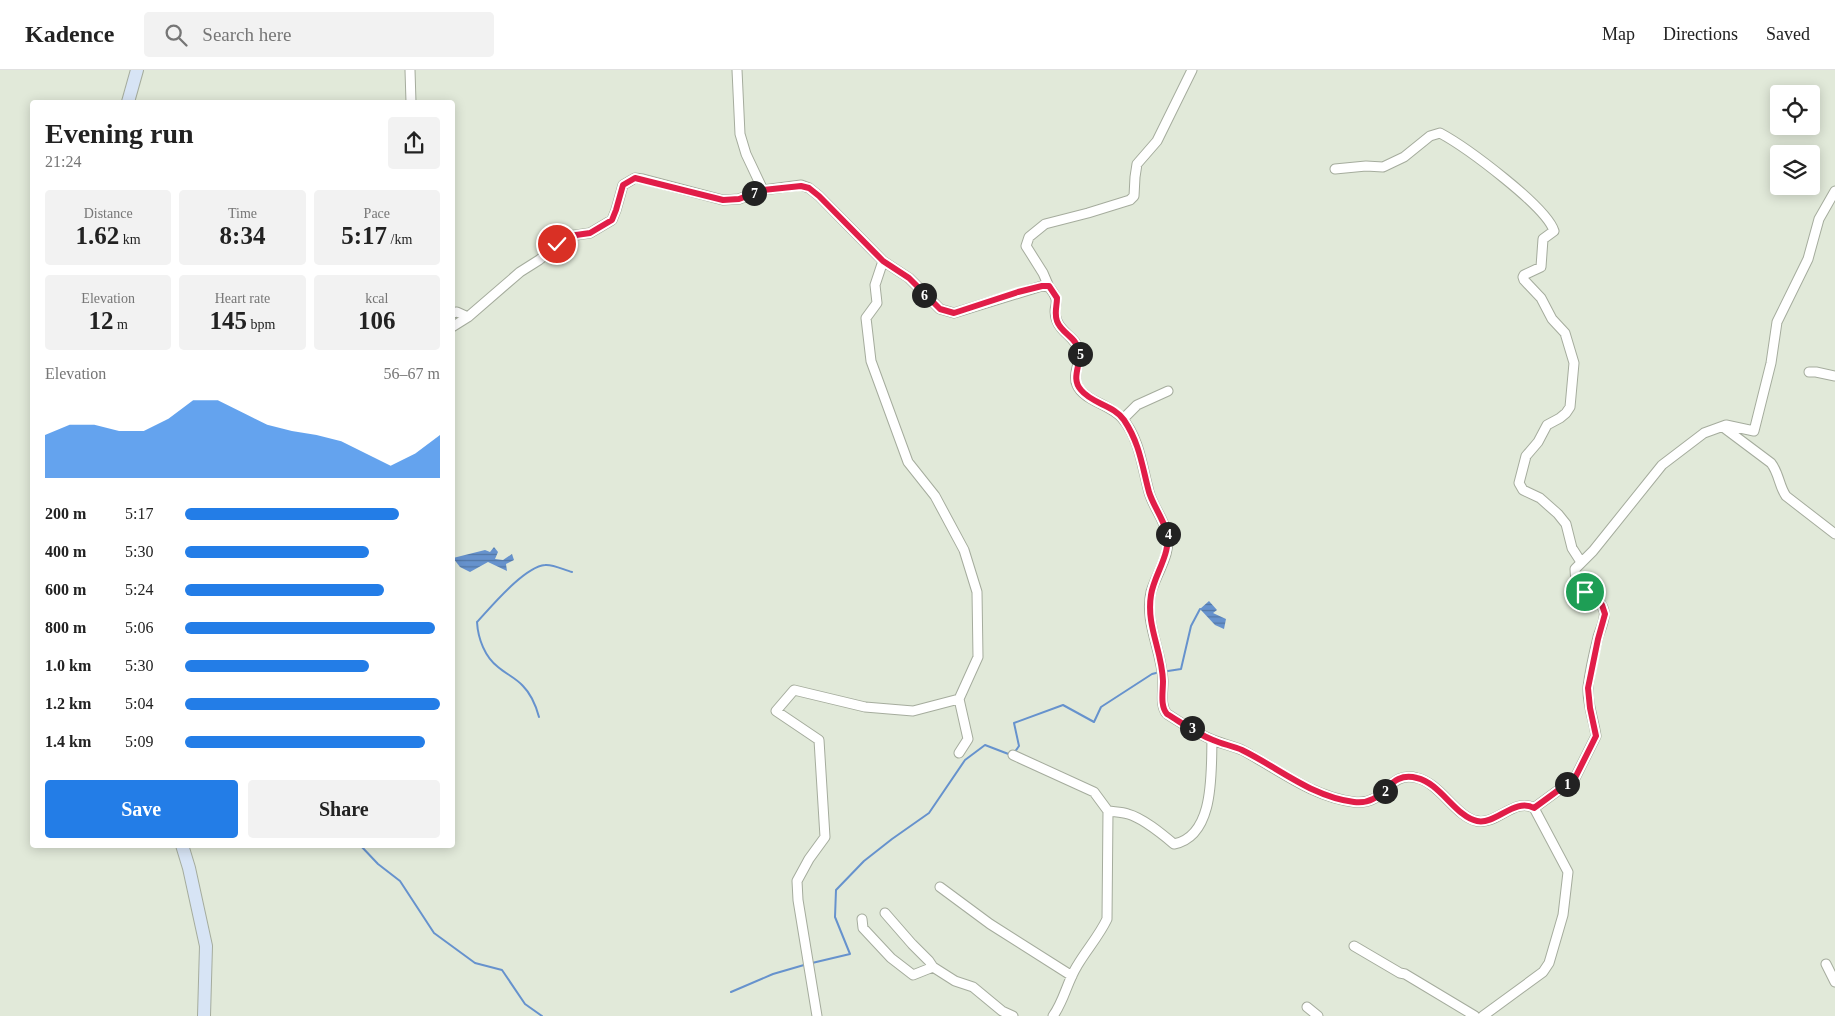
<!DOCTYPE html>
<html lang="en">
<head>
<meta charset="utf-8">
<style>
  :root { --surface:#fff; --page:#f2f2f2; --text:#222; --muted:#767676; --line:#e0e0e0; --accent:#237de7 }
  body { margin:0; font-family:Georgia,serif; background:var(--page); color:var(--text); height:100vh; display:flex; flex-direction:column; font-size:19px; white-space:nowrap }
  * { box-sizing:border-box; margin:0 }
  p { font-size:16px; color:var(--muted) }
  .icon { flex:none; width:28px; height:28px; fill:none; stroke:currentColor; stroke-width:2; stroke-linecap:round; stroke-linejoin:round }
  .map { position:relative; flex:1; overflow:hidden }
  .details { position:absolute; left:30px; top:30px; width:425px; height:748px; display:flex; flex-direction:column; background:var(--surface); border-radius:5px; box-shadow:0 2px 12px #0003 }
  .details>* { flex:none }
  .buttons { position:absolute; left:1770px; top:15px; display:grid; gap:10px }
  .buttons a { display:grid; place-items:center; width:50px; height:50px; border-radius:5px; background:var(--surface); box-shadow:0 2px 12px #0003; font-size:25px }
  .pin { position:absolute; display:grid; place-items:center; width:42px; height:42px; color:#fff; margin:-21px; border:2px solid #fff; border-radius:50%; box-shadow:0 1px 5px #0007 }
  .km { position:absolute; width:25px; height:25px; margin:-12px; border-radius:50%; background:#222; color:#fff; font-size:14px; line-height:25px; text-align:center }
  .round { display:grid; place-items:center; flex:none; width:52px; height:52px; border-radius:5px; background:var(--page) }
  .head { display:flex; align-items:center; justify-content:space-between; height:85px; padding:0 15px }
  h1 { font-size:28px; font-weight:700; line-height:38px }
  .stats { display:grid; grid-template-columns:repeat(3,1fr); gap:8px; height:85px; padding:5px 15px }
  .stats div { display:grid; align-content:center; border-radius:5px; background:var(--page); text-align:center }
  .stats b { font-size:25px; font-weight:700 }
  .stats small { font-size:14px; font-weight:400 }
  .stats p { font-size:14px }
  .chart { height:140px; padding:10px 15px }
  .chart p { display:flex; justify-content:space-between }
  .chart svg { width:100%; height:90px; margin-top:5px; fill:var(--accent); opacity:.7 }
  .button { display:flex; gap:10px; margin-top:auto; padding:10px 15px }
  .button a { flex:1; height:58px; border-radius:5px; background:var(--accent); color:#fff; font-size:20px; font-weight:700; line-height:58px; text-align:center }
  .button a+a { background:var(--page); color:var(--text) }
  ul { padding:0 15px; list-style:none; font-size:16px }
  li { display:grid; grid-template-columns:80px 60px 1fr; align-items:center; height:38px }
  li i { height:12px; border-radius:6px; background:var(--accent) }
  header { display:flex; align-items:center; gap:30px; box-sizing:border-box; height:70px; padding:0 25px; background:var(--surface); border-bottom:1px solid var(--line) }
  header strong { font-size:24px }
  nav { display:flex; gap:28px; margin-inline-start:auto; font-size:18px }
  .search { width:350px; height:45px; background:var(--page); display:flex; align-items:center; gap:12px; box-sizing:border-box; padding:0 18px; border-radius:5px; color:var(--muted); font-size:19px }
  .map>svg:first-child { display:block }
</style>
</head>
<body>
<header>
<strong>Kadence</strong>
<div class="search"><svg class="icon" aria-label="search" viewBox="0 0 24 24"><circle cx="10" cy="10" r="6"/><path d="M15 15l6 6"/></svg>Search here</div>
<nav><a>Map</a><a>Directions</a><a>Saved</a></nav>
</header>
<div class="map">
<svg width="1835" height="946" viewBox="0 0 1835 946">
  <defs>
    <pattern id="water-rules" width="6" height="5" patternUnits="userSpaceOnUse" patternTransform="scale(1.25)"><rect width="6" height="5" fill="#6692cd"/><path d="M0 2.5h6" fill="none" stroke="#5377a6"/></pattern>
  </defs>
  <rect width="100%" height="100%" fill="#e1e9d9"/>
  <path fill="url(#water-rules)" d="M494,477l4,5 -3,7 8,1 9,-6 2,6 -8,4 1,7 -19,-9 -18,10 -10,-5 -7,-9 32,-8 5,2z
    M1209,531l8,9 -4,3 13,6 -2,10 -9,-4 -15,-16z"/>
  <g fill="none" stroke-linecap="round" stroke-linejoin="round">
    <path stroke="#6692cd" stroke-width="2" d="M1168,601l13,-2 10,-43 9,-17
      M539,647c-3,-11 -8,-23 -16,-31 -7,-8 -17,-12 -25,-19 -13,-10 -20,-28 -21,-45 14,-15 47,-55 68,-57 8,-1 19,5 27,7
      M1014,683l5,-7 -5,-23 49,-18 31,17 7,-15 51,-33 4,-1
      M360,775l18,19 22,17 34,52 41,30 27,7 23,34 17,12
      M812,893l38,-9 -15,-37 1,-27 28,-29 28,-22 37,-26 36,-53 20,-15 26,10
      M731,922l42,-18 31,-9"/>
    <g stroke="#a5ac9d" stroke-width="11">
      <path id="street" d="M410,0l1,32
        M737,0l3,64 6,20 17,36 38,-5 8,3 10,8 64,65 26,17 31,31 14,4 88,-27 7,1c15,18 1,18 8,34 5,13 19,16 22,30 2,11 -7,23 -2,34 6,15 34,20 45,33 18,21 20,49 27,74 4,15 15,27 18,42 5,19 -11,40 -16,58 -7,30 11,59 12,89 0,11 -3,25 4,33 15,9 30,20 46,26 10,4 20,6 29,10 36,19 70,47 112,52 33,4 33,-32 63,-24 23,5 39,39 60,43 20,4 38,-24 57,-13
        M1335,99l31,-3 17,1 21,-10 26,-21 10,-3c26,14 106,73 114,98l-11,8 -2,28 -17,8 -1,2 1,3 17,18 11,21 13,14 9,30 -4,44 -4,6 -6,5 -13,7 -9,17 -12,14 -7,27 4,7 17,8 18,16 8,10 6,24 9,14
        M1049,217l-6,-14 -17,-27 3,-9 16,-13 43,-11 42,-13 4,-4 1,-19 2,-13 20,-23 35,-71
        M452,243l5,-1 11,5
        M452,257l16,-10 52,-45 19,-12 30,-24 21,-3 22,-13 4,-10 7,-25 12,-7 8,1 80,21 16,-1 24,-9
        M1809,302h7l19,4
        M1123,349l14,-14 31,-14
        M1723,357l48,36c8,10 8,23 15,33l49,38
        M959,683l9,-14 -9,-40
        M1013,685l81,37 14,19 -1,108c-8,17 -20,30 -30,47 -10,16 -13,35 -24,50
        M1108,741c6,1 14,1 20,3 15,4 34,20 46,30 41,-8 37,-72 38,-104
        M940,817l50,37 82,52
        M885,843l27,31 17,17 4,6
        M862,849l1,9 28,30 22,17 20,-8 22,14 18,6 29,24 11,5
        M1354,876l46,27 5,1 70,42
        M1826,894l9,18
        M1307,937l11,9
        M817,946l-19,-116 -1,-19 12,-22 16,-22 -6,-97 -43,-29 18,-21 71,17 48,4 46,-12 19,-42 -1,-65 -13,-42 -29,-54 -27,-34 -37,-101 -5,-43 11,-15 -2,-18 8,-24
        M1483,946l60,-44 6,-9 14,-48 5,-43 -34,-64 41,-30 21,-42c-2,-16 -9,-32 -8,-49 2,-16 6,-34 10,-50 2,-7 8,-18 6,-26 -5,-20 -29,-15 -29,-42l18,-18 69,-86 42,-32 22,-8 28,6 17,-68 6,-41 31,-63 11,-40 16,-28"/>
    </g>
    <g stroke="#a5ac9d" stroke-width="14">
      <path id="secondary" d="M128,32l9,-32
        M182,775l7,23 17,78 -2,70"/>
    </g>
    <use href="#street" stroke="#fff" stroke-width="9"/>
    <use href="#secondary" stroke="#d7e4f5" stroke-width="12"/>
  </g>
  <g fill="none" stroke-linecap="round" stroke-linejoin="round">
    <g stroke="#fff" stroke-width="10">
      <path id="route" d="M557,174l12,-8 21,-3 22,-13 4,-10 7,-25 12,-7 88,22 16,-1 24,-9 38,-4 8,2 10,8 64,65 26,17 31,31 14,4 64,-21 24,-6h7l8,12c0,8 -3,15 0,23 4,12 19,16 22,29 3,14 -9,28 2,40 11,14 33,15 43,30 16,24 18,46 25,72 4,13 13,25 17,38 7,22 -12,44 -15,65 -5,31 11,55 12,86 0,11 -3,25 4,33 15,9 30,20 46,26 9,4 20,6 29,10 37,18 70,47 112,52 33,4 32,-32 63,-24 23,5 39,39 60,43 19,4 38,-24 57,-13l41,-30 21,-42 -6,-28 -2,-20 10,-49 7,-25 -3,-9 -7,-7 -10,-6"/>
    </g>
    <use href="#route" stroke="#e11d48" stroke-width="6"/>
  </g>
</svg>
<div class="buttons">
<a><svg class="icon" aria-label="locate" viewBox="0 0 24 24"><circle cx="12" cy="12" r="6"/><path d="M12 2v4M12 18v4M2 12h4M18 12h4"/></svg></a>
<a><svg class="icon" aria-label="layers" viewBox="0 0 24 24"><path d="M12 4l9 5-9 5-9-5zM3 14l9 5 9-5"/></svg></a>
</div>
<div class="pin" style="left:1585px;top:522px;background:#1e9e55"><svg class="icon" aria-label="arrive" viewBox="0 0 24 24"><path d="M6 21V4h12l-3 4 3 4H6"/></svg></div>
<div class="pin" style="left:557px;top:174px;background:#d93025"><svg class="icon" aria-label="check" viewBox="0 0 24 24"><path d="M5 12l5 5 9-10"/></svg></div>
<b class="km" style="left:1567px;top:714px">1</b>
<b class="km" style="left:1385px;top:721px">2</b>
<b class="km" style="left:1192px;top:658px">3</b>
<b class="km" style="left:1168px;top:464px">4</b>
<b class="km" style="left:1080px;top:284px">5</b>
<b class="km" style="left:924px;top:225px">6</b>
<b class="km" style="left:754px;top:123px">7</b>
<section class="details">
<div class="head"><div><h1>Evening run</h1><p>21:24</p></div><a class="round"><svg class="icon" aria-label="share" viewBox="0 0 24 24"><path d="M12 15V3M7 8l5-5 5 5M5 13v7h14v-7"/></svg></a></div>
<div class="stats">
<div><p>Distance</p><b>1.62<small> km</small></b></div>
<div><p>Time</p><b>8:34</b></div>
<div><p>Pace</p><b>5:17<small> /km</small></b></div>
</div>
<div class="stats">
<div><p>Elevation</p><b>12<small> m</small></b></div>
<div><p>Heart rate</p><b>145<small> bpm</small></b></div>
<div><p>kcal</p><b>106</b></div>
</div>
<div class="chart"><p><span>Elevation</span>56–67 m</p>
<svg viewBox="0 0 160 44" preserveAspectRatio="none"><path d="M0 44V23L10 18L20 18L30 21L40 21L50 15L60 6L70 6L80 12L90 18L100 21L110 23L120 26L130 32L140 38L150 32L160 23V44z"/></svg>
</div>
<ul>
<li><b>200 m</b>5:17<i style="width:84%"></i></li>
<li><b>400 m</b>5:30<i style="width:72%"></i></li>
<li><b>600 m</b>5:24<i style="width:78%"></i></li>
<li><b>800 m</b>5:06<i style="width:98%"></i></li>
<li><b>1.0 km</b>5:30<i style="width:72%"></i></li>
<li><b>1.2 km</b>5:04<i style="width:100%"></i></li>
<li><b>1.4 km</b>5:09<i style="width:94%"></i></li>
</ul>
<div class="button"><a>Save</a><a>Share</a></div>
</section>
</div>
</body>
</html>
